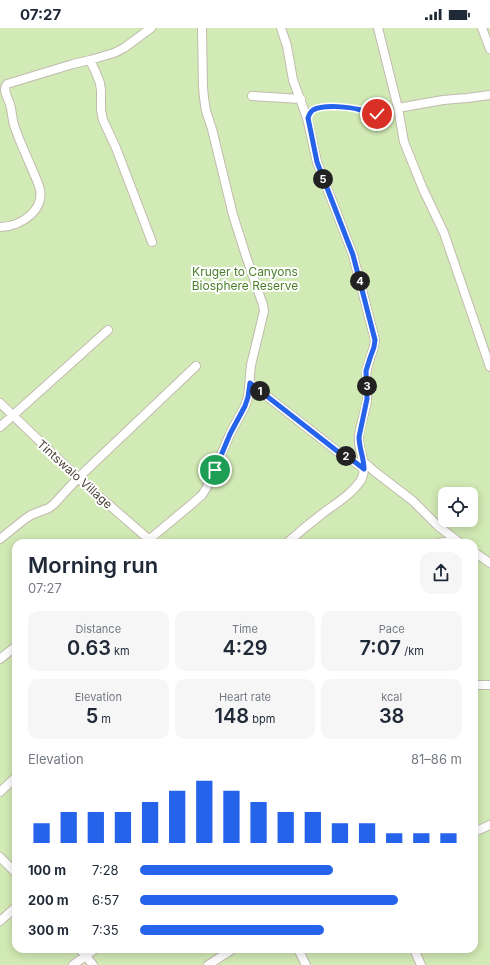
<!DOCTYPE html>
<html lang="en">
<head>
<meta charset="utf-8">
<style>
  :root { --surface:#fff; --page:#f6f6f7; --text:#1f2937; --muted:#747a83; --accent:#2563eb }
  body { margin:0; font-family:Inter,sans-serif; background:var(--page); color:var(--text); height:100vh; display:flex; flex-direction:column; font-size:15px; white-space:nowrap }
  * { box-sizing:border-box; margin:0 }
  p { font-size:13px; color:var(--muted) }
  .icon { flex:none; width:22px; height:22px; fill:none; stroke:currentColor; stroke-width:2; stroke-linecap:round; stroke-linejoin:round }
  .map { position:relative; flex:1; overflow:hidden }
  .drawer { position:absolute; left:12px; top:511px; width:466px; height:414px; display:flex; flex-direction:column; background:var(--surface); border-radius:12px; box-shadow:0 2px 10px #0003 }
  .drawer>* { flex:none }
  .buttons { position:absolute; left:438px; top:459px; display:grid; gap:8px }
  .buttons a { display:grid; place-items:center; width:40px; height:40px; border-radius:8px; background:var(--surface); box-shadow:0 2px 10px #0003; font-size:20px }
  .pin { position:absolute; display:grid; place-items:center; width:34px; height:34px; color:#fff; margin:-17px; border:2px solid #fff; border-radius:50%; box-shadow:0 1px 4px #0007 }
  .km { position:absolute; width:20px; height:20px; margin:-10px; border-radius:50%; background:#222; color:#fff; font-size:11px; line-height:20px; text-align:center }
  .round { display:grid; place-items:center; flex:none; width:42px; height:42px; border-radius:12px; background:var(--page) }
  .head { display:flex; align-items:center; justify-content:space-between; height:68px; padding:0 16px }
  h1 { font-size:22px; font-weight:600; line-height:30px }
  .figures { display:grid; grid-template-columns:repeat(3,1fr); gap:6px; height:68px; padding:4px 16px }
  .figures div { display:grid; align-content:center; border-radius:10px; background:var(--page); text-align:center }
  .figures b { font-size:20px; font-weight:600 }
  .figures small { font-size:11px; font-weight:400 }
  .figures p { font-size:11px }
  .chart { height:112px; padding:8px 16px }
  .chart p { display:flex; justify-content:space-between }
  .chart svg { width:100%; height:72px; margin-top:4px; stroke:var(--accent); stroke-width:6 }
  ul { padding:0 16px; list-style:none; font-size:13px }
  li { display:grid; grid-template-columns:64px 48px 1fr; align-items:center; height:30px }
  li i { height:10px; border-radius:5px; background:var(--accent) }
  .status { display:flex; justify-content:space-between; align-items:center; height:28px; padding:0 20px; background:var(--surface); direction:ltr }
  .status svg { height:11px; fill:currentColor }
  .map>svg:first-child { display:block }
</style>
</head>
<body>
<div class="status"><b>07:27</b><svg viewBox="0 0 49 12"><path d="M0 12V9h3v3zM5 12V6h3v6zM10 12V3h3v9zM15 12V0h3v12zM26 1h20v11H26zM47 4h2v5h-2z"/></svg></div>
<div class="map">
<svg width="490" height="937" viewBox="0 0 490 937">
  <rect width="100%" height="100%" fill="#f6f3ec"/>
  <path fill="#d2eab5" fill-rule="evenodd" d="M0,0h490v937h-490zM445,466h26v26h-26zM16,515h458v406h-458z"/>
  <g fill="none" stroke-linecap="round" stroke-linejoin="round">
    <g stroke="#c2bbae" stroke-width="10">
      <path id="street" d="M281,0l6,18 6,34 14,38 10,44 36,93 22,85c-1,10 -6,19 -8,29 -2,10 1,20 0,30 -1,14 -8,26 -8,39 -1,15 10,27 2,42 -9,14 -26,24 -39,34 -12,9 -24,19 -35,29
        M378,0l20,80 6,34 19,47 21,44 46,134
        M482,0l8,21
        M90,32l6,13 4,10 1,8v19l2,10 13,28 36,94
        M252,68l49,3
        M398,80l45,-8 24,-2 23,-3
        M0,199c21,0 47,-18 39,-41 -8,-21 -18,-40 -25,-61 -2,-7 -2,-14 -4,-21 -2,-6 -8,-14 -3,-20l66,-20 17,-4 24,-7 10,-5 27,-20
        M250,355l87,68 14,8 13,10
        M0,375l78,75 74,64
        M0,399l108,-97
        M364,434l10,9 39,30 25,25 22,17
        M0,511l25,-20 6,-4 18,-7 5,-4 24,-26 118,-112
        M145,515l48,-40 9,-8 5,-8 23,-53 15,-28 3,-9 3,-32 13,-54 -1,-6 -17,-49 -13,-41 -21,-86 -6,-18 -2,-13 -1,-11 -1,-59
        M439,515l16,-4
        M474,524l16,11
        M0,631l16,-13
        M474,657h16
        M0,764l16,-15
        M474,804l16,-7
        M0,829l16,16
        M0,893l16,-14
        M80,921l13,16
        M298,921l8,16
        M414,921l7,16
        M73,937l22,-16
        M208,937l25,-16"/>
    </g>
    <path stroke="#c4b79f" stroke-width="1.5" stroke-dasharray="2 2" stroke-linecap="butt" d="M312,83c11,-7 37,-5 49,-1 5,1 10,4 16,4 5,0 10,-2 15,-4"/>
    <use href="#street" stroke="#fff" stroke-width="8"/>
  </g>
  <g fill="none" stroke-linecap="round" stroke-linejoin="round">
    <g stroke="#fff" stroke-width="8">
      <path id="route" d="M215,442l15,-36 15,-28 3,-9 2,-14 87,68 14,8 13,10c0,-11 -5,-21 -5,-32l8,-38 -1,-28 4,-13 4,-11 1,-7 -22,-85 -36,-93 -9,-44c1,-3 2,-6 5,-8 11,-6 37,-3 48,0 6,1 10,3 16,4"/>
    </g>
    <use href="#route" stroke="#2563eb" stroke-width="5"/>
  </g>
  <g text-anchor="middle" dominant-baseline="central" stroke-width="4" stroke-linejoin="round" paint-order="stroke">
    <g font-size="12" fill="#4a7f2a" stroke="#fff">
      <text x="245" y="243">Kruger to Canyons<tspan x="245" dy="14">Biosphere Reserve</tspan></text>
    </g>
    <g font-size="12" fill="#4b4439" stroke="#fff">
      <text transform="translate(75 446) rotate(42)">Tintswalo Village</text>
    </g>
  </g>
</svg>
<div class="buttons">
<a><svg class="icon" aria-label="locate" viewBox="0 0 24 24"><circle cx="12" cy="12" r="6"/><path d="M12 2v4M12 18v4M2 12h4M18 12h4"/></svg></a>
</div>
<div class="pin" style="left:215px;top:442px;background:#1e9e55"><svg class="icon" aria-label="arrive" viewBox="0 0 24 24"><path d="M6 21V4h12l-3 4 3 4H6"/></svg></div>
<div class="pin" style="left:377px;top:86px;background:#d93025"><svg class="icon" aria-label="check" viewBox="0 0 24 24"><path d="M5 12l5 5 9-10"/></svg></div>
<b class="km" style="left:260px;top:363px">1</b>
<b class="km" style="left:346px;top:428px">2</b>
<b class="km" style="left:367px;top:358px">3</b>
<b class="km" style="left:360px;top:253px">4</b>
<b class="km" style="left:323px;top:151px">5</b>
<section class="drawer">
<div class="head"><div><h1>Morning run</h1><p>07:27</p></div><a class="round"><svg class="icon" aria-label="share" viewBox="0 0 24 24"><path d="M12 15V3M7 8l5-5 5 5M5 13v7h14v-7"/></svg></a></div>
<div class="figures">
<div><p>Distance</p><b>0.63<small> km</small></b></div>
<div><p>Time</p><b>4:29</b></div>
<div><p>Pace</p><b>7:07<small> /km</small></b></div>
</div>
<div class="figures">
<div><p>Elevation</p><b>5<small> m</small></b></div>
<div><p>Heart rate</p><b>148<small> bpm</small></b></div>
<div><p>kcal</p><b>38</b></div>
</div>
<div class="chart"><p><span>Elevation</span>81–86 m</p>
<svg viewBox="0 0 160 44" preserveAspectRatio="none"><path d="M5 44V32M15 44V25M25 44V25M35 44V25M45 44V19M55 44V12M65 44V6M75 44V12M85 44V19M95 44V25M105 44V25M115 44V32M125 44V32M135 44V38M145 44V38M155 44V38"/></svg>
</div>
<ul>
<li><b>100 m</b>7:28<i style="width:60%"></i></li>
<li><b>200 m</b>6:57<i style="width:80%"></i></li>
<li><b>300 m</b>7:35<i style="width:57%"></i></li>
</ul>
</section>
</div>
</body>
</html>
